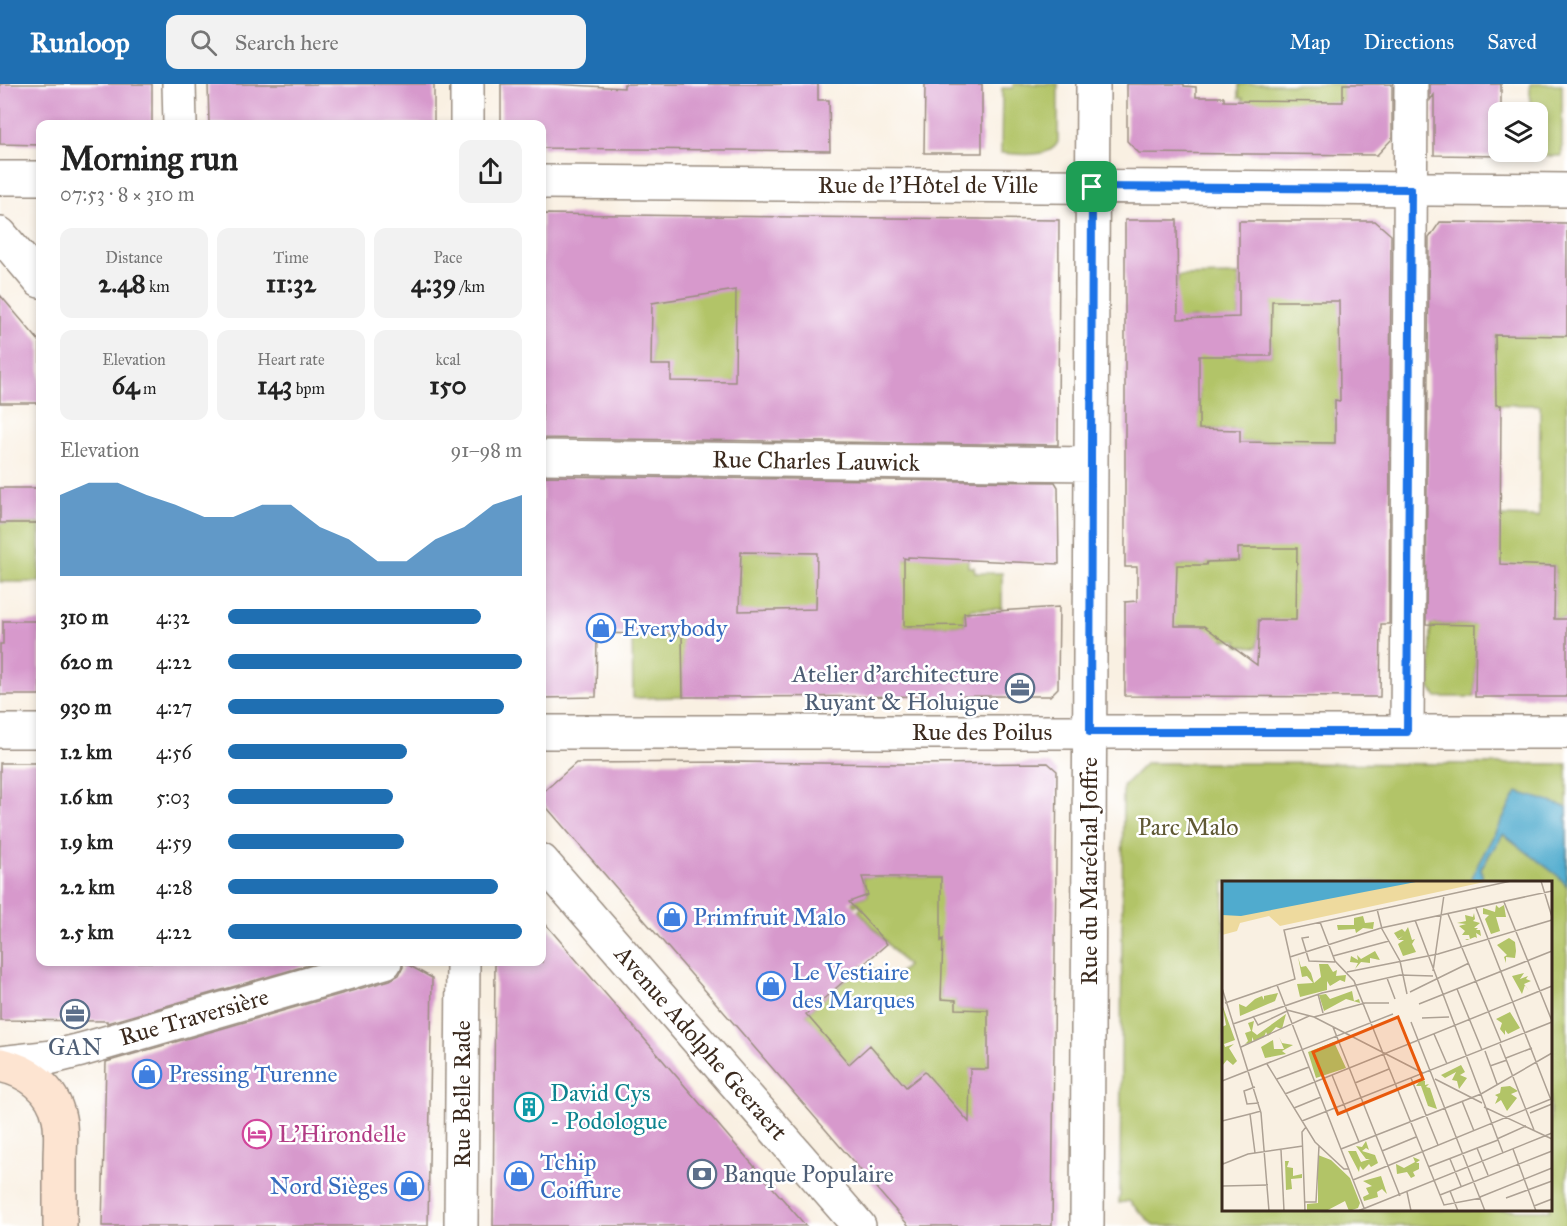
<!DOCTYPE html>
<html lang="en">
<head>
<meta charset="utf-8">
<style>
  :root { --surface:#fff; --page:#f2f2f2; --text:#222; --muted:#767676; --accent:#1f6fb2 }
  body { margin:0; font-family:"IM FELL Great Primer",serif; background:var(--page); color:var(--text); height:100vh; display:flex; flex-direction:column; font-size:22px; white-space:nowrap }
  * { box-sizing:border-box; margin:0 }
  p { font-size:20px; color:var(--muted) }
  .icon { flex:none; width:33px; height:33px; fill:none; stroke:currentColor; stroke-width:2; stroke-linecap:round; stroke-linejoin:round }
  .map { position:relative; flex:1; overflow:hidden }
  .drawer { position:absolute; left:36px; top:36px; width:510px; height:846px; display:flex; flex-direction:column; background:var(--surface); border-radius:12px; box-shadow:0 3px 9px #0003 }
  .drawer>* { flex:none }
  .fabs { position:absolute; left:1488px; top:18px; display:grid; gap:12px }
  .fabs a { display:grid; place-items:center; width:60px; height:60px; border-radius:12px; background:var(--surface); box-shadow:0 3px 9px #0003; font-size:30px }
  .pin { position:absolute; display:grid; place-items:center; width:51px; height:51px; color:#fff; margin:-26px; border-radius:12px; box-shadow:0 3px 9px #0006 }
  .round { display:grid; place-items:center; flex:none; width:63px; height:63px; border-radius:12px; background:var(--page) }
  .overview { display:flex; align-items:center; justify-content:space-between; height:102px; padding:0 24px }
  h1 { font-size:33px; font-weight:700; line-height:45px }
  .metrics { display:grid; grid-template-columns:repeat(3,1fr); gap:9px; height:102px; padding:6px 24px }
  .metrics div { display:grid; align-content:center; border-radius:12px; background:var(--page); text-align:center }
  .metrics b { font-size:26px; font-weight:700 }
  .metrics small { font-size:16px; font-weight:400 }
  .metrics p { font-size:16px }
  .chart { height:168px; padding:12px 24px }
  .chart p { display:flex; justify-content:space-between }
  .chart svg { width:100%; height:108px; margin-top:6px; fill:var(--accent); opacity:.7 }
  ul { padding:0 24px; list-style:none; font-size:20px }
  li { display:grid; grid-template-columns:96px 72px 1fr; align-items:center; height:45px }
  li i { height:15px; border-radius:8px; background:var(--accent) }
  header { display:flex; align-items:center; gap:36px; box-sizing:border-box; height:84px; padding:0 30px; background:var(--accent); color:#fff }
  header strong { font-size:28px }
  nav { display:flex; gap:33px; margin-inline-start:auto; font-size:21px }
  .search { width:420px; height:54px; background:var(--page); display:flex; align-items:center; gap:15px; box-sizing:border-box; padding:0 21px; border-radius:12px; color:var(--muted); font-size:22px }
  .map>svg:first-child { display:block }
</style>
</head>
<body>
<header>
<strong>Runloop</strong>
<div class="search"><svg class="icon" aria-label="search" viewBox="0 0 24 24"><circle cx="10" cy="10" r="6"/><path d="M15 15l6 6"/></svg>Search here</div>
<nav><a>Map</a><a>Directions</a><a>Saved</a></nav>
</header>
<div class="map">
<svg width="1567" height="1142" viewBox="0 0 1567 1142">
  <rect width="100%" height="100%" fill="#fff"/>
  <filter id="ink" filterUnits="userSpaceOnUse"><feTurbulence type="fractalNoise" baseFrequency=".0167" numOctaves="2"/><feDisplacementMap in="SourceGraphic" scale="12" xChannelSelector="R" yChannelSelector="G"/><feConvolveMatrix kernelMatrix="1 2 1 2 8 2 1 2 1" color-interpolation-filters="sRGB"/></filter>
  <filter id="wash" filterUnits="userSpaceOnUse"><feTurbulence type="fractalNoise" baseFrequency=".008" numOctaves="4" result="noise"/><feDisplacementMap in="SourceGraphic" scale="24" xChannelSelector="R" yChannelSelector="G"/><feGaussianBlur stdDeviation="1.35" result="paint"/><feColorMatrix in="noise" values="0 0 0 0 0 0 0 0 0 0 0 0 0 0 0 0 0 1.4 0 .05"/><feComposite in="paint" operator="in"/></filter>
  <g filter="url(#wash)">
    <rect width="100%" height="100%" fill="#f9f0e2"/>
    <path fill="#b2c467" stroke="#767742" stroke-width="1.5" fill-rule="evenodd" d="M1013,0h45v58c-8,17 -40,12 -57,11l1,-65h11z
      M1239,0h104v29l-100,-7v-8h-4z
      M1530,0h32v72h-33v-4h9v-40h-8z
      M634,182l65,23 71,2 -35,91 -64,22 -20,-39 1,-37z
      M1272,185l68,27 6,105h-11v41h-95l-1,-12 -50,-1 -10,-15h20v-25l-28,-41 68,8h32z
      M1239,191v57l-44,-14 -12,1 -11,6 -1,-43h7v-6z
      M1510,216l-1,35 58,1v283h-13l1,-53h-31l-48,76 -1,55h-38l-7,-8 1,-65 49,1 20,-109 39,1 1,-112 -108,-1 64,-53 -1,-16h-28z
      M0,439h40v59h-40z
      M908,445l60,28v10h6l1,6h27v36h-32v4h-6l1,12 -61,1 -88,-17 -76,37v-95l45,2 1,-8 122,14z
      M1238,447l96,17 -38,92 -20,-20h-17l-1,27 -20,-1v-6h-30v-11l-4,-3h-32l5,-61h29l1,-3 31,-1z
      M632,548l69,1 -18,22v42l-50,1z
      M1146,679l421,1v462h-413l-25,-25 -10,2v-6l1,-1 3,-410zM1224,798h326v328h-326z
      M862,793h79l28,57 -28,55v9l15,2 1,9 31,1 8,52h-8v7h-18l26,55h-56l-15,-52 -42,34 -1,-47 -12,-13 -29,25 -1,-18 -4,-5 -3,-1 -27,-33 55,-48 20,5 9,10 17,-15 -49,-56 4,-3 -3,-4 -4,3 -3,-3 5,-4 11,-4z"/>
    <path fill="#50abce" stroke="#466a76" stroke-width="1.5" d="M1517,708l50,15v79l-9,-10 -55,-42 -22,34 2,14h-13l7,-16z"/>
    <g id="blocks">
      <path fill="#d799cc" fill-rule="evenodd" d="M0,0h152v40h-112v21l-40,-1z
        M208,0h226v40h-225z
        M501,0h51l72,4v-4h194v16h11l1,51 -288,-3v-24h-41z
        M925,0h57v69h-58z
        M1127,0h57v2l12,1v10h28v4l119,1v-18h49v55l-15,16 -238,-2 -12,-12z
        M1430,0h71v28h-3v40h3v4l-67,-1v-60l-4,5z
        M542,130l517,6 -1,225 -516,-7zM736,206l-1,92 -64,-1v-16h-20l1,-62z
        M1125,136h52l1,99 61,-2v-96h136l16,14 -2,389h-8l-1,73 -255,-1v-94l12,-1v-34h-12zM1272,217h67l1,100 -5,-1v43l-95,-1v-12l-41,-1v-73h72zM1238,464h59l-1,72h-37l-2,45 -53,-39h-29l2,-61h29l1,-3 31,-1z
        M1440,138l127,1v113l-72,-1 1,70h5l-1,159 55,2 -1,53h13v78h-92l1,-72 -50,-1 3,-386z
        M0,211l40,47v61h-40z
        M542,392l513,6 3,5 1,77 -151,-7v2l-4,-1v68l61,-1 -1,-12 95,-6 -1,81 -8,8 -367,1 -1,-62 -85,-2 -1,64 -54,1zM741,468l76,1 -1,56 -77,2z
        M0,404h40v35h-40z
        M3,537h37v74h-40v-51h3z
        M737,678l168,2 143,-1 9,8 -5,455h-143l-367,-424v-9l34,-30zM862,793h79v64l2,-2 -2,60 15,1v9l32,1v59h-18l-1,53 -44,-50 -19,15 -36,-42 -21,19 -43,-50 81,-70 -38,-42 19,-7z
        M0,679h40v199h279l-212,61v-2l-107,-1z
        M542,836l192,223 72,83h-313l2,-264h47z
        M403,878l29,16 -4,248h-326l4,-164 284,-82 9,-5 4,-8z"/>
    </g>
  </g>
  <g filter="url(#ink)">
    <use href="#blocks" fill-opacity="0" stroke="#9a8d80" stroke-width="1.5"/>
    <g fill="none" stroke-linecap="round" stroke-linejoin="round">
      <g stroke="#9a8d80" stroke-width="36">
        <path id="street" d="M179,0l1,40
          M467,40v-40
          M0,94h40
          M542,98l1025,8
          M0,150l40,47
          M542,373l549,7
          M0,647h40
          M542,648h1025
          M1407,648l4,-648
          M542,777l317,365
          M0,979l53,-6 28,-7 304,-88
          M461,1142l2,-264
          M1087,1142l6,-1142"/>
      </g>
      <g stroke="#9a8d80" stroke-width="36">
        <path id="secondary" d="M0,981c28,6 53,23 59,53 3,14 1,28 1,42 0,22 0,44 0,66"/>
      </g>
      <use href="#street" stroke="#fff" stroke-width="33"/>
      <use href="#secondary" stroke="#fde4d1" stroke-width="33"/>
    </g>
  </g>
  <g fill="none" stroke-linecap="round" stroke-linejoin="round" filter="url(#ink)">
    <g stroke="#fff" stroke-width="12">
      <path id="route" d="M1092,103l319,2 -4,543h-317z"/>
    </g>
    <use href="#route" stroke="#1a73e8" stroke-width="8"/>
  </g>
  <defs>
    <g id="shop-ring" transform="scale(1.5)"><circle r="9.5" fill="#fff" stroke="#3f7fe0" stroke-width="1.5"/><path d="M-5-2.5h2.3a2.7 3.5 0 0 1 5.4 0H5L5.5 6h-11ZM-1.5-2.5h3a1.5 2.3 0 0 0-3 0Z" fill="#3f7fe0"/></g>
    <g id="office-ring" transform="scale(1.5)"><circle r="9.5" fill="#fff" stroke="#5c6f8a" stroke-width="1.5"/><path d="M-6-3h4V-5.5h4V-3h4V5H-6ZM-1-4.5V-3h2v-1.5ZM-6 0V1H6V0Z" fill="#5c6f8a"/></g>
    <g id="building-ring" transform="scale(1.5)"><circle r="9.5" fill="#fff" stroke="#0f9aa8" stroke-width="1.5"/><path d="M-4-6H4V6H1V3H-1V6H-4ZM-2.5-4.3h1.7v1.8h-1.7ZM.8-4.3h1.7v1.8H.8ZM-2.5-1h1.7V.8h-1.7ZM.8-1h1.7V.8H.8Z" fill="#0f9aa8"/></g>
    <g id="hotel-ring" transform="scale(1.5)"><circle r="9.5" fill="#fff" stroke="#d1479c" stroke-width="1.5"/><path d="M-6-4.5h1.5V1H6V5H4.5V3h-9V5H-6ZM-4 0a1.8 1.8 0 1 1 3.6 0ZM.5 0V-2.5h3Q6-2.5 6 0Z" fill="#d1479c"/></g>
    <g id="bank-ring" transform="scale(1.5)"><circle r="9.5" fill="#fff" stroke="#5c6f8a" stroke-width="1.5"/><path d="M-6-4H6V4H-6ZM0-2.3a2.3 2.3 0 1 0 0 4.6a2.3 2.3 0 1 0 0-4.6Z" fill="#5c6f8a"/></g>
  </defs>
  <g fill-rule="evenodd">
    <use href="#shop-ring" x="601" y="544"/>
    <use href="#office-ring" x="1020" y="604"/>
    <use href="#shop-ring" x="672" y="833"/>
    <use href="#shop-ring" x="771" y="902"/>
    <use href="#office-ring" x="75" y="930"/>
    <use href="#shop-ring" x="147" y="990"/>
    <use href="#building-ring" x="529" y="1023"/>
    <use href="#hotel-ring" x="257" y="1050"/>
    <use href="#bank-ring" x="702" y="1090"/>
    <use href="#shop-ring" x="519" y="1092"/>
    <use href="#shop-ring" x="409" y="1102"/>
  </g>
  <g text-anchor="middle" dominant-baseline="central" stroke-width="5" stroke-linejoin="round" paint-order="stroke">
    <g font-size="24" fill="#3b2a1e" stroke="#fff">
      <text x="928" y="101">Rue de l'Hôtel de Ville</text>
      <text transform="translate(816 377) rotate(1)">Rue Charles Lauwick</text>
      <text x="982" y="648">Rue des Poilus</text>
      <text transform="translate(1089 787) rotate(-90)">Rue du Maréchal Joffre</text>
      <text transform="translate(194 933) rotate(-16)">Rue Traversière</text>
      <text transform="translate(701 959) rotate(49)">Avenue Adolphe Geeraert</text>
      <text transform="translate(462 1010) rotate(-90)">Rue Belle Rade</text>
    </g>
    <g font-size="24" fill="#366cbe" stroke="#fff" text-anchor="start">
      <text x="622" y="544">Everybody</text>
      <text x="693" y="833">Primfruit Malo</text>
      <text x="792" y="888">Le Vestiaire<tspan x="792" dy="28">des Marques</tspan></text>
      <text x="168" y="990">Pressing Turenne</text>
      <text x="540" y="1078">Tchip<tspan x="540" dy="28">Coiffure</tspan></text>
      <text x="388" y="1102" text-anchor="end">Nord Sièges</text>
    </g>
    <g font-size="24" fill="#4e5e75" stroke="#fff" text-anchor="end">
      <text x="999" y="590">Atelier d'architecture<tspan x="999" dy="28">Ruyant &amp; Holuigue</tspan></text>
      <text x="75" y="963" text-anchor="middle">GAN</text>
      <text x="723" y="1090" text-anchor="start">Banque Populaire</text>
    </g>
    <g font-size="24" fill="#5f5834" stroke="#fff">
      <text x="1188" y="743">Parc Malo</text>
    </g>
    <g font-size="24" fill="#0d838f" stroke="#fff" text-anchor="start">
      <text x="550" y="1009">David Cys<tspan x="550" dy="28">- Podologue</tspan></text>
    </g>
    <g font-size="24" fill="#b23c85" stroke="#fff" text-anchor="start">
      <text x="278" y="1050">L'Hirondelle</text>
    </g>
  </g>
  <g transform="translate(1222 797)">
    <rect width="330" height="330" fill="#f9f0e2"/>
    <path d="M274,24l3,3 5,-3 2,12h-10l4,14 -9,3 -6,-15 4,-4 -6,-1v-6l12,4zM252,32l1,6 -2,2 7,2 -6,5h4l-2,2h4l1,6 -5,-3 1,5 -2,-1 -8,3 -2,-1h5l-1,-4h-7l3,-4 -6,-5 7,-2 -9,-1 9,-2 -1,-6 8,2zM141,35l2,7 9,-1 -1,7 -10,-1 -7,5 -1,-4 -17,1 -1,-5h17v-7zM186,46l4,13 3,-1 -3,5 4,8 -13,4 -5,-12 6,-4h-6l5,-4 -5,3 -4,-6 8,-4 3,3zM287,57l6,4 1,9 -1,7 -9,-1v6l-2,-6 3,-2 -10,-10zM153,70l5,9 -10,-2v5l-9,-1 -6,7 3,-6 -8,-1 1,-6 7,4 -1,-5 4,4zM76,76l3,10 5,-1 5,7 3,10 7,-6 -2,-13h9l5,8 4,-2 -1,6 10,-1 -1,7 -5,-2 -10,6 -3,-5v9l-27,7 -3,-13 16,-1 -6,-7 -5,1zM302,92l-4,6 8,-3 -2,3 5,2 -7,3 5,7 -4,-6 -3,9 -10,-18zM130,110l2,10 5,-2 1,4 -14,-4 -22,12 -5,-16 7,-1 4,5zM56,112l-3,8 -35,15 -1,-12 7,3 9,-8 7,-3 2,4v-4zM0,123l13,36 -11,4 1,3 9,-3 -5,4 8,13 -4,4 -6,-5 -5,6v-39l4,-2zM288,131l10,16 -12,6 -3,-4v5l-5,-6 2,-6 -6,-4zM64,133l-4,15 -6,-2 -8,9 -2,-4 -2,5 -10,4 -2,-4v5l-7,2 3,-3 -3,-8 6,-2 -3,-8 6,-2 -2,10 5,4zM57,156l3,6 11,2 -11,6 4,3 -21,4 -4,-11 12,-7 1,9h10zM112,161l12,26 -30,10 -8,-26zM239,184l4,7 -5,3 7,3 -8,11 -2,-8 -5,-1 4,-8 -11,6 -4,-3zM199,198l4,2v4l4,-1 -3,3 4,1 7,21 -9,-3 -7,-20h-5zM288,205l8,5 -7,3 6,4 -10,13 -6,-11 -6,4 3,-7 -3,-2 5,-2 1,-6zM144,260l3,9 -3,-2 -4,3 13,4 3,8 -7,4 -2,-3 -6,6 -3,-4 -1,6 -11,-21h8l5,11 9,-3h-4l-10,-13 6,1zM96,274l13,5 19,18 10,25 -2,5 -9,3 -4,-10 -19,10h-19v-7l11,-1zM191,276l7,3 -4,3h3v6l-6,3 2,4 -4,2 -4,-6 -10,2 -1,-10 8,4 11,-6zM63,280h4l-2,6 6,1v8l9,-2v4l-11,1 1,10 -6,1zM159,295l6,18 -5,-5 -5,3 1,5 -14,4 -1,-4 6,-3 -3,-6 6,-2 -9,-5z" fill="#b2c467"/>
    <path d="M138,0h129l-209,45 -11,-10 -29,7 -3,8 -15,4v-21z" fill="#eeda9e"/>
    <path d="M0,0h199l-180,35 -19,-1z" fill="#50abce"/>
    <path fill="none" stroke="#ada194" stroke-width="1.5" d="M319,0l11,36M282,21l48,119M254,27l75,192M155,28l5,20 18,32 7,33M226,33l53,128M193,39l88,233M98,41l15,39 19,20 90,224 37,-7M87,56l-7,1 7,23 26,1M111,75l56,-15M68,76l91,-29 171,-37M211,90l11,-76M125,91l91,-18 114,-34M165,97l8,21M55,104l87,223M0,107l39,125 8,98M235,108l25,61M188,111l59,-29M96,113l5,19M3,122l70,-24 -11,-49 227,-49M197,123l133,-53M65,129l27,7 109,56M31,135l5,9 29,-14M92,136l51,-14h24M200,137l27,-1M189,141l74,189M11,143l89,-31 78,-18 33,1M111,146l67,169M212,153l13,30M278,163l34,86M19,166l68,-31M263,170l12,33M284,177l26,-10M45,183l48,78 29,27h5M268,185l17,-6M110,194l27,67M189,197l27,67M55,198l32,-12M213,198l47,24M0,200l171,-67M133,202l34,-14M33,206l-11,4 3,13 12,-1M63,213l267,-108M240,220l12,30M262,226l68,32M72,227l27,-11M308,232l22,-9M0,240l28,-7M80,240l250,-99M275,258l29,-13M255,267l11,27M119,268l140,-55 71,-41M291,268l23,62M59,269l3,61M160,270l34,-14M33,272l-5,-39 11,-3M228,278l11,27M0,279l1,4 25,-10 55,-8M206,286l70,-27M131,299l198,-81M1,305l45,-1M228,310l8,20M185,311l4,19M218,314l112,-44M258,316l72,-29M284,317l46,-17M83,321h11l3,-56M312,325l18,-7M83,330l-3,-79 4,-5M136,330l194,-78"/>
    <path fill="#e8590c" fill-opacity="0.15" stroke="#e8590c" stroke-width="3" d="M176,136l25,62 -85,35 -25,-62z"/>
    <rect width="330" height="330" fill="none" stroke="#3b2a1e" stroke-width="3"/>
  </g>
</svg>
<div class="fabs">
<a><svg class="icon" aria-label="layers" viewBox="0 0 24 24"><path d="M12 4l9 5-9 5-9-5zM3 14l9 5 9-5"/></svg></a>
</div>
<div class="pin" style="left:1092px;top:103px;background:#1e9e55"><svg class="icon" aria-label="arrive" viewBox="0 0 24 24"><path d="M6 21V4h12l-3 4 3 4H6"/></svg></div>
<section class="drawer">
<div class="overview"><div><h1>Morning run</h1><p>07:53 · 8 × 310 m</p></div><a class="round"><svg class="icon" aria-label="share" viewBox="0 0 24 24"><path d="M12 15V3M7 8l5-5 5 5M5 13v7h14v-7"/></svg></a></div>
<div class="metrics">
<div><p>Distance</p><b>2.48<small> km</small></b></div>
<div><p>Time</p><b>11:32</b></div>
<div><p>Pace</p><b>4:39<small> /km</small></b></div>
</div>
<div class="metrics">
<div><p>Elevation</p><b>64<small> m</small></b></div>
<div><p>Heart rate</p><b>143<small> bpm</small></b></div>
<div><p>kcal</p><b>150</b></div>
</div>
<div class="chart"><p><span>Elevation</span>91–98 m</p>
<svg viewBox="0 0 160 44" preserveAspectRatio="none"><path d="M0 44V11L10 6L20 6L30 11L40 15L50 20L60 20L70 15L80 15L90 24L100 29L110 38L120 38L130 29L140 24L150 15L160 11V44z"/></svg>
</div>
<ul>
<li><b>310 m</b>4:32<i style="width:86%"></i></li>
<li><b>620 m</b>4:22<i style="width:100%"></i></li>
<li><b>930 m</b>4:27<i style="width:94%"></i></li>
<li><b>1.2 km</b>4:56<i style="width:61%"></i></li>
<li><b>1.6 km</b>5:03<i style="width:56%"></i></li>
<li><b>1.9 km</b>4:59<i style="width:60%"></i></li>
<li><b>2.2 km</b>4:28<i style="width:92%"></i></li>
<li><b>2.5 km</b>4:22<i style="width:100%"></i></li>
</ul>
</section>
</div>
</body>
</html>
